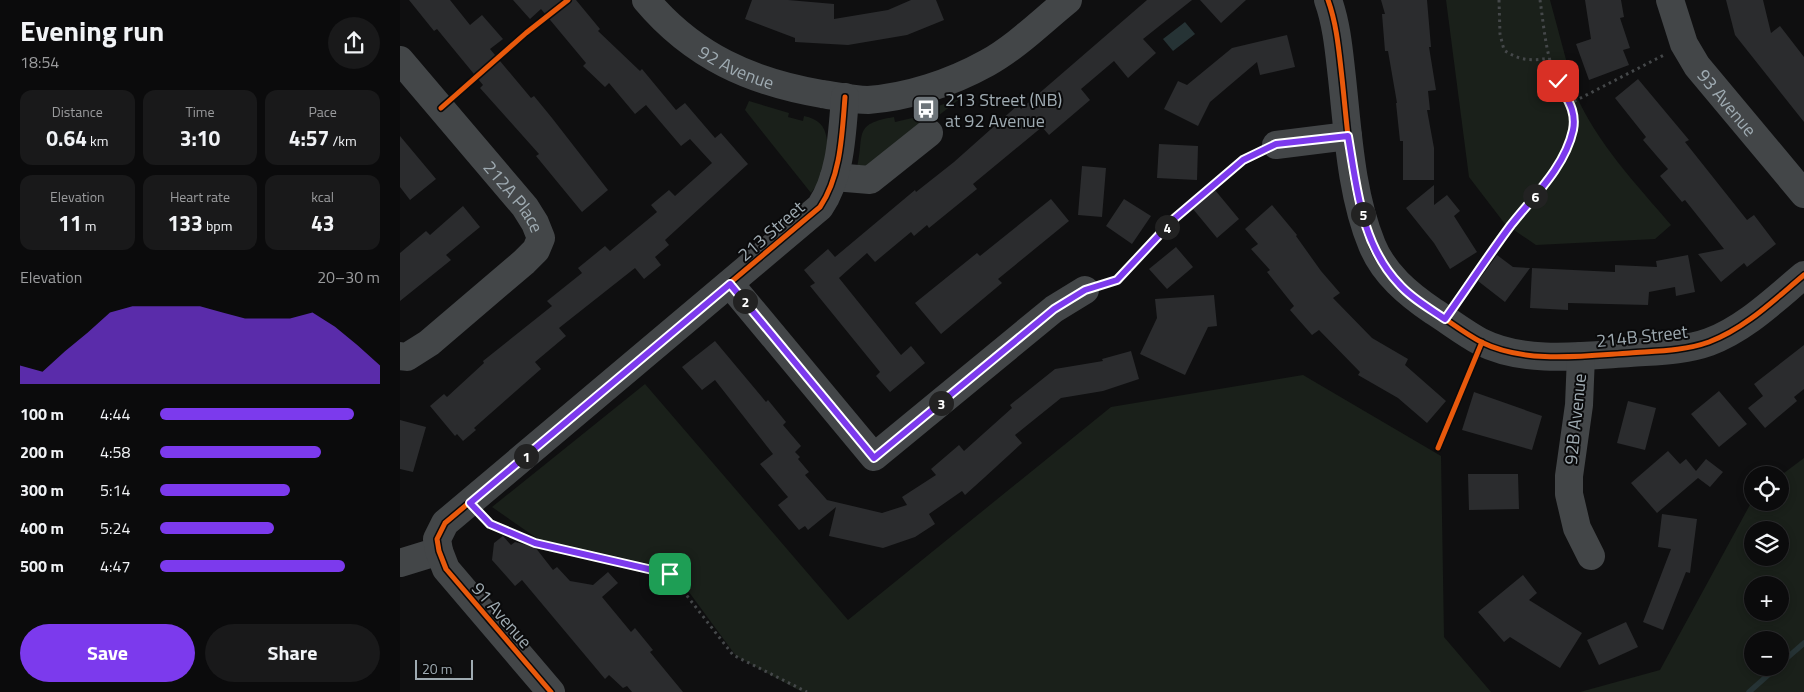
<!DOCTYPE html>
<html lang="en">
<head>
<meta charset="utf-8">
<style>
  :root { --surface:#0b0b0c; --page:#19191a; --text:#f1f3f6; --muted:#9a9b9d; --line:#2b2b2d; --accent:#7c3aed }
  body { margin:0; font-family:"Titillium Web",sans-serif; background:var(--page); color:var(--text); height:100vh; display:flex; flex-direction:column; font-size:19px; white-space:nowrap }
  * { box-sizing:border-box; margin:0 }
  p { font-size:16px; color:var(--muted) }
  .icon { flex:none; width:28px; height:28px; fill:none; stroke:currentColor; stroke-width:2; stroke-linecap:round; stroke-linejoin:round }
  .map { position:relative; flex:1; overflow:hidden }
  .drawer { display:flex; flex-direction:column; background:var(--surface); width:400px }
  .drawer>* { flex:none }
  .fabs { position:absolute; left:1344px; top:466px; display:grid; gap:10px }
  .fabs a { display:grid; place-items:center; width:45px; height:45px; border-radius:50%; background:var(--surface); box-shadow:0 2px 8px #0003,0 0 0 1px var(--line); font-size:25px }
  .scale { position:absolute; left:15px; bottom:12px; width:58px; box-sizing:border-box; padding-left:5px; border:2px solid #9fabb2; border-top:0; font-size:14px; line-height:18px; white-space:nowrap; color:#9fabb2; -webkit-text-stroke:4px #0a0a0b; paint-order:stroke }
  .pin { position:absolute; display:grid; place-items:center; width:42px; height:42px; color:#fff; margin:-21px; border-radius:10px; box-shadow:0 2px 8px #0006 }
  .km { position:absolute; width:25px; height:25px; margin:-12px; border-radius:50%; background:#222; color:#fff; font-size:14px; line-height:25px; text-align:center }
  .round { display:grid; place-items:center; flex:none; width:52px; height:52px; border-radius:26px; background:var(--page) }
  .summary { display:flex; align-items:center; justify-content:space-between; height:85px; padding:0 20px }
  h1 { font-size:28px; font-weight:700; line-height:38px }
  .metrics { display:grid; grid-template-columns:repeat(3,1fr); gap:8px; height:85px; padding:5px 20px }
  .metrics div { display:grid; align-content:center; border-radius:12px; background:var(--page); text-align:center }
  .metrics b { font-size:21px; font-weight:700 }
  .metrics small { font-size:14px; font-weight:400 }
  .metrics p { font-size:14px }
  .chart { height:140px; padding:10px 20px }
  .chart p { display:flex; justify-content:space-between }
  .chart svg { width:100%; height:90px; margin-top:5px; fill:var(--accent); opacity:.7 }
  .button { display:flex; gap:10px; margin-top:auto; padding:10px 20px }
  .button a { flex:1; height:58px; border-radius:30px; background:var(--accent); color:#fff; font-size:20px; font-weight:700; line-height:58px; text-align:center }
  .button a+a { background:var(--page); color:var(--text) }
  ul { padding:0 20px; list-style:none; font-size:16px }
  li { display:grid; grid-template-columns:80px 60px 1fr; align-items:center; height:38px }
  li i { height:12px; border-radius:6px; background:var(--accent) }
  main { display:flex; flex:1; min-height:0 }
  .map>svg:first-child { display:block }
</style>
</head>
<body>
<main>
<section class="drawer">
<div class="summary"><div><h1>Evening run</h1><p>18:54</p></div><a class="round"><svg class="icon" aria-label="share" viewBox="0 0 24 24"><path d="M12 15V3M7 8l5-5 5 5M5 13v7h14v-7"/></svg></a></div>
<div class="metrics">
<div><p>Distance</p><b>0.64<small> km</small></b></div>
<div><p>Time</p><b>3:10</b></div>
<div><p>Pace</p><b>4:57<small> /km</small></b></div>
</div>
<div class="metrics">
<div><p>Elevation</p><b>11<small> m</small></b></div>
<div><p>Heart rate</p><b>133<small> bpm</small></b></div>
<div><p>kcal</p><b>43</b></div>
</div>
<div class="chart"><p><span>Elevation</span>20–30 m</p>
<svg viewBox="0 0 160 44" preserveAspectRatio="none"><path d="M0 44V35L10 38L20 28L30 19L40 9L50 6L60 6L70 6L80 6L90 9L100 12L110 12L120 12L130 9L140 16L150 25L160 35V44z"/></svg>
</div>
<ul>
<li><b>100 m</b>4:44<i style="width:88%"></i></li>
<li><b>200 m</b>4:58<i style="width:73%"></i></li>
<li><b>300 m</b>5:14<i style="width:59%"></i></li>
<li><b>400 m</b>5:24<i style="width:52%"></i></li>
<li><b>500 m</b>4:47<i style="width:84%"></i></li>
</ul>
<div class="button"><a>Save</a><a>Share</a></div>
</section>
<div class="map">
<svg width="1404" height="692" viewBox="0 0 1404 692">
  <rect width="100%" height="100%" fill="#0f0f10"/>
  <path fill="#1a201a" fill-rule="evenodd" d="M1046,0h104l25,93c22,50 61,91 96,132l-16,14 -119,6 -31,-21 -36,-47z
    M561,98l-87,68 -17,2c8,-34 -5,-44 37,-51l1,5 26,-6v-4z
    M349,101l40,12 -1,4 15,4 1,-5c14,3 21,9 23,24h4l-11,40 -9,13 -66,-83z
    M903,375l138,81 3,181 47,55h-689l-66,-36 -64,-87 -134,-30 -46,-32 153,-123 203,236 263,-213z
    M1404,458v234h-224l80,-22 92,-169 28,1v-26zM1352,530h28v28h-28zM1352,585h28v27h-28zM1353,640h27v28h-28z"/>
  <path fill="#263335" d="M785,22l10,12 -22,17 -10,-12z"/>
  <g fill="none" stroke-linecap="round" stroke-linejoin="round">
    <path stroke="#263335" stroke-width="5.5" d="M1380,664l24,-21
      M1349,692l27,-24"/>
  </g>
  <path fill="#2b2c2e" d="M9,0h41l20,25 12,-10 21,24 -13,10 41,49 3,-2 18,22 56,72 -26,22 -46,-56 3,-2 -59,-66 3,-3 -46,-56 -3,2z
    M113,0h63l24,29 -2,2 42,40 2,-2 34,41 9,-7 30,35 6,-5 27,31 -83,76 4,5 -14,12 6,8 -17,14 -9,-11 -76,60 7,8 -31,26 6,7 -67,59 2,2 -13,11 -6,-7 -2,2 -25,-30 14,-12 3,3 37,-34 -1,-2 69,-55 -5,-5 35,-28 -4,-5 27,-22 5,5 47,-39 -6,-7 18,-15 6,6 37,-33 -22,-24 -9,7 -35,-41 -11,9 -26,-31 -4,4 -22,-21 3,-3 -45,-54 -11,10z
    M352,0h36l46,4v15l54,-9 23,-10h25l8,20 -37,15 -59,10 -53,-3v-4l-50,-19z
    M747,0h45l-49,39 13,14 -28,25 -14,-17 -33,28 9,11 -41,35 -7,-8 -69,57 4,5 -48,39 -2,-3 -13,11 -3,-4 -36,30 -8,-9 -28,25 62,77 10,-9 14,17 -35,29 -14,-16 4,-4 -70,-86 5,-3 -11,-13 24,-21 7,8 80,-67 1,2 38,-30 64,-57 3,4z
    M800,0h46l-25,23z
    M981,0h46l4,47h-2l7,43 -8,1 2,19h-3l7,38v32h-31v-39h-3l-4,-38h1l-9,-52h-3l-3,-37h3z
    M1185,0h36l3,17 -4,1 10,30 -7,2 6,15 -40,15 -13,-36 15,-5z
    M1326,0h37l8,33 9,-7 24,31v65l-69,-87z
    M887,35l8,32 -35,8 -3,-13 -47,40 -12,24 -34,-17 14,-28 9,4 45,-37z
    M1238,79l51,61 -4,2 62,78 7,-5 22,29 -29,23 -3,-4 -23,19 -23,-28 26,-5 -39,-49 -3,2 -22,-26 8,-7 -25,-29 3,-3 -31,-39z
    M0,136l36,43 -26,21 -10,-13z
    M759,144l39,2 -1,34 -40,-2z
    M682,166l24,2 -4,49 -24,-2z
    M1034,185v20l13,-10 13,16 -6,5 23,36 -27,17 -16,-26 -28,-35z
    M815,190l24,29 -22,19 -24,-29z
    M651,199l18,22 -71,58 4,4 -61,51 -26,-31 62,-50 3,3z
    M724,199l27,17 -19,28 -26,-18z
    M872,205l25,30 -1,1 25,35 19,22 -7,5 39,40 36,21 -3,6 41,36 -19,22 -29,-25 -40,-23 2,-3 -41,-42 -7,5 -22,-25 4,-4 -27,-34 3,-2 -19,-21 7,-5 -13,-15z
    M63,206l17,21 -34,28 5,5 -51,41v-48l26,-22 4,4z
    M776,247l17,20 -26,22 -18,-20z
    M1097,255l16,12 17,1 -25,34 -27,-21z
    M1288,255l7,37 -19,4 -1,-9 -26,5 -1,13 -80,-2v7l-38,-2 2,-40 83,4v-7l42,2 -1,-6z
    M814,295l3,31 -9,1 -23,48 -45,-21 17,-36 -2,-19z
    M315,341l51,61 2,-2 18,22 -3,3 18,21 -6,6 5,5 -2,2 11,13 -4,3 22,25 55,13 25,-8 -5,-8 34,-22 -5,-6 28,-24 5,6 48,-43 -2,-3 45,-36 48,-8 -1,-2 29,-8 8,28 -36,12 -42,7 -46,37 7,8 -37,34 -20,18 -3,-4 -33,23 6,10 -20,13 -32,11 -54,-12 7,-29 -28,23 -3,-4 -6,4 -17,-20 -4,-5 10,-8 -28,-33 13,-10 -58,-74 -13,10 -20,-23z
    M1404,345v44l-10,8 3,4 -32,27 -17,-20 15,-12 -9,-12z
    M1319,391l28,33 -28,23 -28,-33z
    M1074,392l68,24 -10,34 -70,-20z
    M1228,401l28,7 -11,42 -28,-7z
    M0,420l26,7 -13,45 -13,-3z
    M1268,451l12,13 6,-5 10,12 10,-12 17,13 -13,15 -12,-9 -41,35 -26,-30z
    M1068,474h50l1,35 -50,1z
    M1262,514l35,5 -7,54 -4,-1 -23,58 -20,-8 28,-73 -13,-2z
    M103,536l8,9 4,-3 20,5 18,23 4,-3 13,14 23,4 15,-13 10,11 -16,14 29,35 4,-4 18,22 -3,2 33,40h-51l-5,-6 -4,2 -14,-13 -4,4 -83,-99 -7,6 -23,-26 2,-17z
    M1123,575l14,18 -8,7 53,33 -22,35 -50,-31 -6,5 -26,-30z
    M1226,622l12,25 -39,18 -12,-25z"/>
  <g fill="none" stroke-linecap="round" stroke-linejoin="round">
    <path stroke="#45484a" stroke-width="3" stroke-dasharray="2.5 4" stroke-linecap="butt" d="M1099,0l1,34 4,16c15,11 29,11 45,8
      M1140,0c5,34 7,76 31,103
      M1112,224c29,-33 68,-75 59,-121l93,-48
      M85,520l50,23 135,31 63,81 74,37"/>
    <g stroke="#434648" stroke-width="28">
      <path id="s1" d="M246,0c47,56 105,82 176,94 15,2 31,6 46,6 40,-3 83,-17 119,-37 29,-16 55,-42 81,-63"/>
      <path d="M928,0c9,25 11,52 14,78 6,55 9,116 30,167 12,29 36,49 61,66 16,10 31,22 48,31 44,22 102,14 149,11 26,-2 54,-2 79,-11 37,-14 66,-43 95,-67"/>
      <path id="s2" d="M1270,0l14,44 13,22 107,128"/>
      <path id="s3" d="M0,60l125,147 10,16 6,15 -5,12 -12,12 -95,81 -22,14 -7,-1"/>
      <path d="M876,145l72,-9"/>
      <path d="M434,177l36,3 59,-47"/>
      <path d="M330,284l144,173 180,-148 31,-19"/>
      <path d="M1181,356l-2,49 -10,71v18l8,34 14,28"/>
      <path d="M0,563l39,-12"/>
      <path d="M151,692l-105,-123 -7,-18 -2,-12 8,-16 375,-316c21,-31 22,-73 25,-110"/>
    </g>
    <g stroke="#0a0a0b" stroke-width="8">
      <path id="cycleway" d="M928,0c9,25 11,52 14,78 6,55 9,116 30,167 12,29 36,49 61,66 16,10 31,22 48,31 44,22 102,14 149,11 26,-2 54,-2 79,-11 37,-14 66,-43 95,-67
        M41,108l85,-75 42,-33
        M685,290l32,-10 58,-62 60,-52 41,-21
        M1045,319l67,-95
        M1038,448l44,-106
        M151,692l-105,-123 -7,-18 -2,-12 8,-16 375,-316c21,-31 22,-73 25,-110"/>
    </g>
    <use href="#cycleway" stroke="#e8590c" stroke-width="5"/>
  </g>
  <g fill="none" stroke-linecap="round" stroke-linejoin="round">
    <g stroke="#fff" stroke-width="10">
      <path id="route" d="M270,574l-135,-31 -45,-19 -20,-21 260,-219 144,174 180,-149 31,-19 32,-10 58,-62 68,-58 33,-16 72,-8c9,52 13,108 51,148 12,14 30,24 46,35 22,-31 43,-63 66,-94 22,-28 54,-58 62,-95 4,-20 -7,-32 -15,-49"/>
    </g>
    <use href="#route" stroke="#7c3aed" stroke-width="6"/>
  </g>
  <defs>
    <g id="bus-square" transform="scale(1.4375)"><rect x="-9" y="-9" width="18" height="18" rx="4" fill="#6d7479" stroke="#0a0a0b"/><path d="M-5-6H5V4H4V6H2V4H-2V6H-4V4H-5ZM-3.5-4V0h7V-4ZM-3.5 1.2v1.5H-2V1.2ZM2 1.2v1.5H3.5V1.2Z" fill="#fff"/></g>
  </defs>
  <g fill-rule="evenodd">
    <use href="#bus-square" x="526" y="109"/>
  </g>
  <g text-anchor="middle" dominant-baseline="central" stroke-width="4" stroke-linejoin="round" paint-order="stroke">
    <g font-size="18" fill="#9fabb2" stroke="#0a0a0b">
      <text stroke="none"><textPath href="#s1" startOffset="114">92 Avenue</textPath></text>
      <text stroke="none"><textPath href="#s2" startOffset="119">93 Avenue</textPath></text>
      <text stroke="none"><textPath href="#s3" startOffset="178">212A Place</textPath></text>
      <text transform="translate(371 231) rotate(-41)">213 Street</text>
      <text transform="translate(1242 336) rotate(-6)">214B Street</text>
      <text transform="translate(1175 419) rotate(-84)">92B Avenue</text>
      <text transform="translate(102 615) rotate(49)">91 Avenue</text>
    </g>
    <g font-size="18" fill="#9fabb2" stroke="#0a0a0b" text-anchor="start">
      <text x="545" y="99">213 Street (NB)<tspan x="545" dy="21">at 92 Avenue</tspan></text>
    </g>
  </g>
</svg>
<div class="fabs">
<a><svg class="icon" aria-label="locate" viewBox="0 0 24 24"><circle cx="12" cy="12" r="6"/><path d="M12 2v4M12 18v4M2 12h4M18 12h4"/></svg></a>
<a><svg class="icon" aria-label="layers" viewBox="0 0 24 24"><path d="M12 4l9 5-9 5-9-5zM3 14l9 5 9-5"/></svg></a>
<a>+</a>
<a>−</a>
</div>
<div class="scale">20 m</div>
<div class="pin" style="left:270px;top:574px;background:#1e9e55"><svg class="icon" aria-label="arrive" viewBox="0 0 24 24"><path d="M6 21V4h12l-3 4 3 4H6"/></svg></div>
<div class="pin" style="left:1158px;top:81px;background:#d93025"><svg class="icon" aria-label="check" viewBox="0 0 24 24"><path d="M5 12l5 5 9-10"/></svg></div>
<b class="km" style="left:126px;top:456px">1</b>
<b class="km" style="left:345px;top:301px">2</b>
<b class="km" style="left:541px;top:403px">3</b>
<b class="km" style="left:767px;top:227px">4</b>
<b class="km" style="left:963px;top:214px">5</b>
<b class="km" style="left:1135px;top:196px">6</b>
</div>
</main>
</body>
</html>
